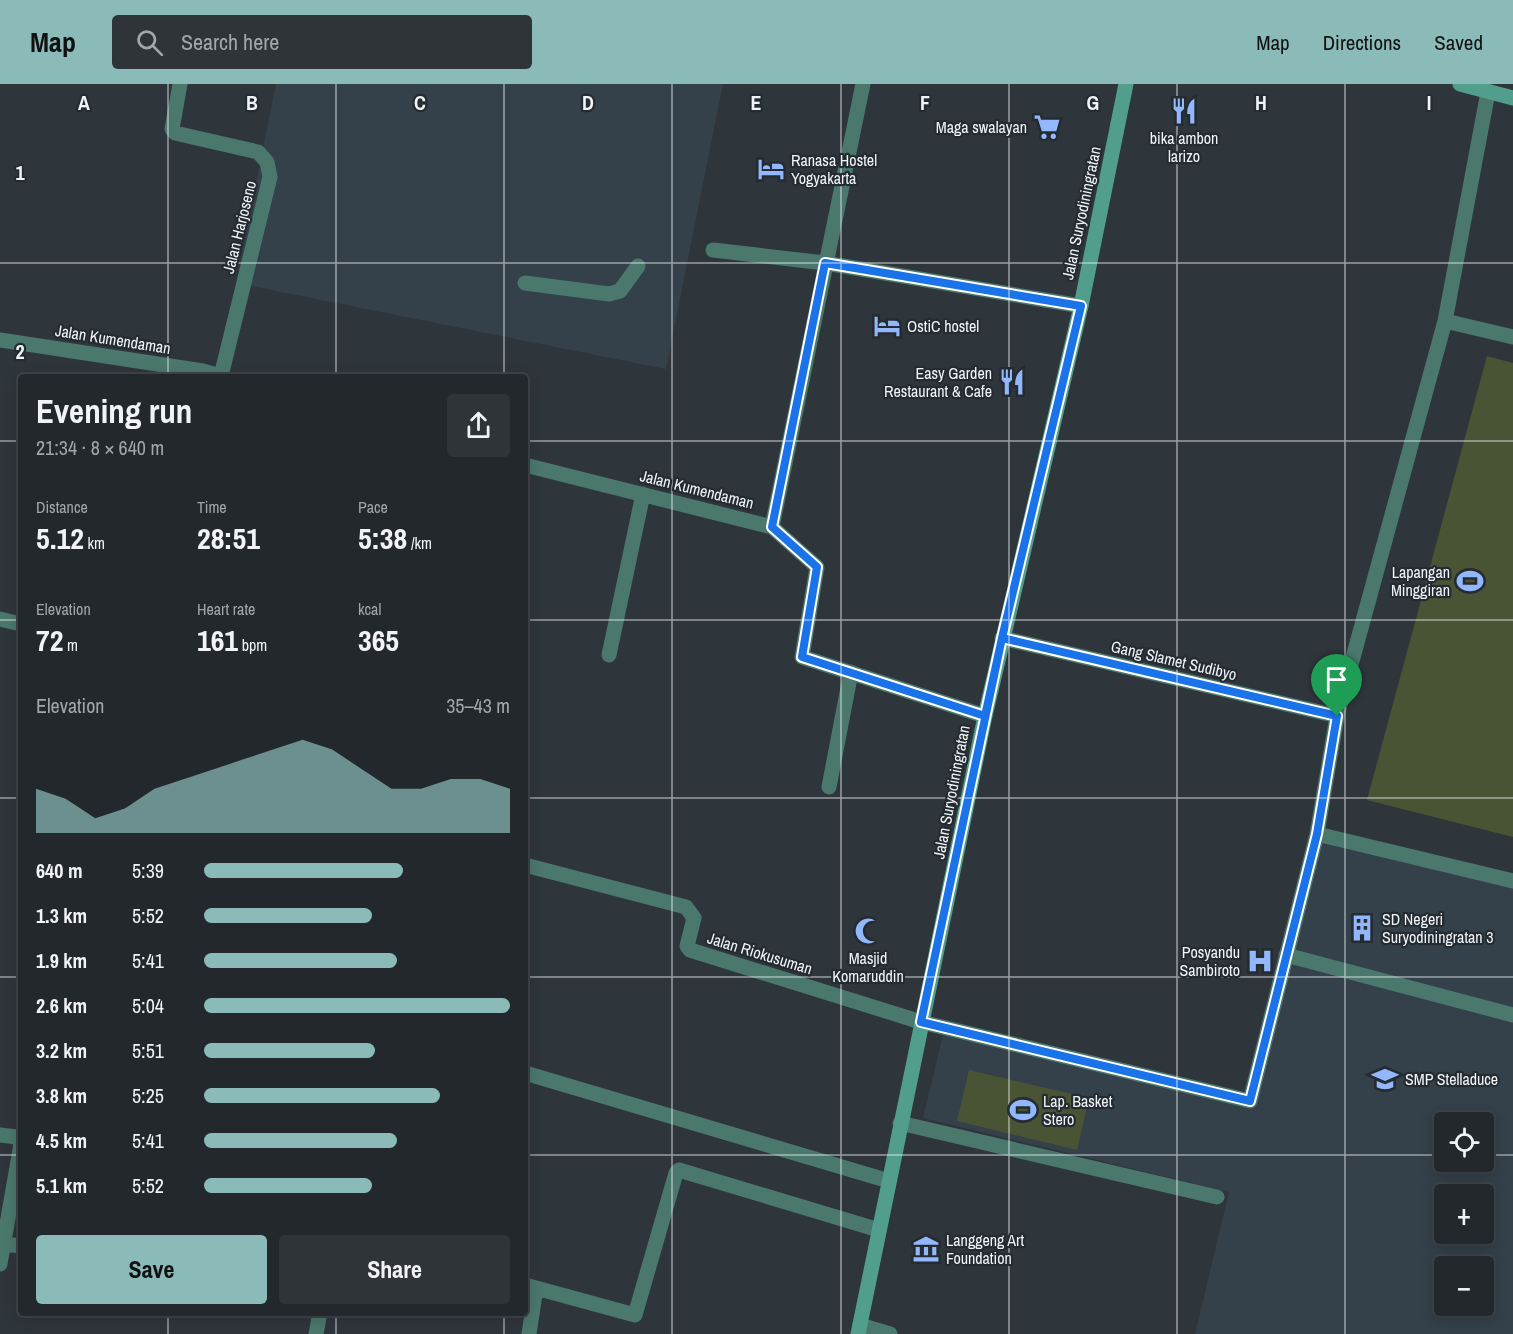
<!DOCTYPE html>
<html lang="en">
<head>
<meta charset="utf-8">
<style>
  :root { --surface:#23282c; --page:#2f3438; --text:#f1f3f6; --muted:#a3a6a9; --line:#404448; --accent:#8bbbb9 }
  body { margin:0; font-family:"Archivo Narrow",sans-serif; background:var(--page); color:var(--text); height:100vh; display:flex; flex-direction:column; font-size:22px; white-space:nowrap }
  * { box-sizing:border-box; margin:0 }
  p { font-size:20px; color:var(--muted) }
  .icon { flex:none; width:33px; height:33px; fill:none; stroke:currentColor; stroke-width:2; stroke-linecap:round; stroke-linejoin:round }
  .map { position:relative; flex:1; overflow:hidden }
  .panel { position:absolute; left:18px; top:290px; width:510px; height:942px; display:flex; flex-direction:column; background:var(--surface); border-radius:6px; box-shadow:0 3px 15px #0003,0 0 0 2px var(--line) }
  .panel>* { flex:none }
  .controls { position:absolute; left:1434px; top:1028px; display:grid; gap:12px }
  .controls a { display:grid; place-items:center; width:60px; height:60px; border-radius:6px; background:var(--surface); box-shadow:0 3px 15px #0003,0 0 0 2px var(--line); font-size:30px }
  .pin { position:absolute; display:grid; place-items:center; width:51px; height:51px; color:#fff; margin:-62px -26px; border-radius:50% 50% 50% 0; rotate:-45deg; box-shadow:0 0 6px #0007 }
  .pin .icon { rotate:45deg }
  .round { display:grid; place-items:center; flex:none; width:63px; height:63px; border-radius:6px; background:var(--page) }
  .head { display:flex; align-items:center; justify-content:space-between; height:102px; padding:0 18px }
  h1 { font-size:33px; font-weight:700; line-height:45px }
  .metrics { display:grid; grid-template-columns:repeat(3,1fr); gap:9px; height:102px; padding:6px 18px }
  .metrics div { display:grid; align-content:center }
  .metrics b { font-size:30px; font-weight:700 }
  .metrics small { font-size:16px; font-weight:400 }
  .metrics p { font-size:16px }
  .chart { height:168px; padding:12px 18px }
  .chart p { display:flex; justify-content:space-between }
  .chart svg { width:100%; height:108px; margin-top:6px; fill:var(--accent); opacity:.7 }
  .action { display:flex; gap:12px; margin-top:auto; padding:12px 18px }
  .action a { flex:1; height:69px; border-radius:6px; background:var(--accent); color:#111; font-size:24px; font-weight:700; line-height:69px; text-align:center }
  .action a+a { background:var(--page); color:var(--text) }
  ul { padding:0 18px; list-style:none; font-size:20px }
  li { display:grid; grid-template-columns:96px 72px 1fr; align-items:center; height:45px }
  li i { height:15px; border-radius:8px; background:var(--accent) }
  header { display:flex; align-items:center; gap:36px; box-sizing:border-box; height:84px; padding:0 30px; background:var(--accent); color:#111 }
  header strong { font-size:28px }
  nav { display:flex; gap:33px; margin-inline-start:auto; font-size:21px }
  .search { width:420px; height:54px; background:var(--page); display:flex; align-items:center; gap:15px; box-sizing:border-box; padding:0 21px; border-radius:6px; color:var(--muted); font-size:22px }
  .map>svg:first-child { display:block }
</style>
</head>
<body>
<header>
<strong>Map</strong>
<div class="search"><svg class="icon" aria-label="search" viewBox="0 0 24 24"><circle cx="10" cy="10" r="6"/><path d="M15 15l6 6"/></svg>Search here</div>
<nav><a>Map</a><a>Directions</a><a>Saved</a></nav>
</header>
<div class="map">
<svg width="1513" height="1250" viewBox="0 0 1513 1250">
  <rect width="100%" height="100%" fill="#2f363b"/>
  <path fill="#34414a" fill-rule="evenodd" d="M276,0h447l-57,285 -430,-86z
    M1318,753l195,47v450h-318l34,-142 -306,-74 20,-83 121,21 186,45zM1444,1038h40v39h-40zM1444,1110h40v39h-40zM1444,1182h40v39h-40z"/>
  <path fill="#495435" d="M1487,272l26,7v474l-146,-37z
    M969,986l120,28 -12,52 -120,-29z"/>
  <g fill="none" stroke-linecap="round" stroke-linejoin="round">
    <path stroke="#4b786d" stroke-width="15" d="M713,166l112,13
      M525,199l84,11 11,-3 18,-25
      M525,989l364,108"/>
    <path stroke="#4b786d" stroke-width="15" d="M180,0l-8,45 3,4 83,19 9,10 3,15 -49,199
      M825,179l256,43
      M1445,237l68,16
      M0,256l203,31 17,5
      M525,381l247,62 45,40 -15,90 183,59
      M772,443l91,-443
      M0,535l21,5
      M1002,554l335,78
      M609,571l34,-161
      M829,703l22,-115
      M1317,750l196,47
      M525,781l161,42 8,11 -7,28 3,4 231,72 329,79 67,-267 20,-118 108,-395 43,-229
      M1286,871l227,60
      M900,1039l317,74
      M0,1051l17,2 4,7 -21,120
      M4,1160l17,2
      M525,1201l110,30 41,-142 3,-3 200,60
      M860,1241l30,9
      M316,1250l4,-22
      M529,1250l7,-46"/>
    <path stroke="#529e8c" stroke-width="15" d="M1460,0l53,14
      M858,1250l127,-618 96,-410 45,-222"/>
  </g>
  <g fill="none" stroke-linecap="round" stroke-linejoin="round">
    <g stroke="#fff" stroke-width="12">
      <path id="route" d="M1337,632l-335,-78 -17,78 -183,-59 15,-90 -45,-40 53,-264 256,43 -79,332 -81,384 329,79 67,-267 20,-118"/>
    </g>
    <use href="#route" stroke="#1a73e8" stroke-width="8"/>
  </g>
  <path fill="none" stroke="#f0f4f8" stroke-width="1.5" stroke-opacity="0.55" d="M168,0v292M336,0v292M504,0v292M672,0v1250M841,0v1250M1009,0v1250M1177,0v1250M1345,0v1250M0,179h1513M0,357h21M525,357h988M0,536h21M525,536h988M0,714h21M525,714h988M0,893h21M525,893h988M0,1071h21M525,1071h919M1484,1071h29M168,1228v22M336,1228v22M504,1228v22"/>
  <defs>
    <g id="restaurant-bare" transform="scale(2.07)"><path d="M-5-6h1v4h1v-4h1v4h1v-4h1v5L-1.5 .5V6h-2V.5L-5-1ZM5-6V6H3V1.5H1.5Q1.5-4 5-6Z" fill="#92b7fd" stroke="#252c31" stroke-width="2.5" paint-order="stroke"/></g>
    <g id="supermarket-bare" transform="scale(2.07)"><path d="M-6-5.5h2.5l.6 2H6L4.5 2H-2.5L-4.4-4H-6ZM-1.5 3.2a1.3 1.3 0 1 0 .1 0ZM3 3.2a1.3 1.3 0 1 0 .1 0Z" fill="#92b7fd" stroke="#252c31" stroke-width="2.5" paint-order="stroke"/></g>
    <g id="hotel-bare" transform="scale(2.07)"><path d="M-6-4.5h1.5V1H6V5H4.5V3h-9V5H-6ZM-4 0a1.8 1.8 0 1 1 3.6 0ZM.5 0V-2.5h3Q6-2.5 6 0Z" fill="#92b7fd" stroke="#252c31" stroke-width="2.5" paint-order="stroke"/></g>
    <g id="stadium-bare" transform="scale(2.07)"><path d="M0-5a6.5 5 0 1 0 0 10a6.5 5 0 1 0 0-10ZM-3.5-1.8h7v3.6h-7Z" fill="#92b7fd" stroke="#252c31" stroke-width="2.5" paint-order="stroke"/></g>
    <g id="building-bare" transform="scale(2.07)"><path d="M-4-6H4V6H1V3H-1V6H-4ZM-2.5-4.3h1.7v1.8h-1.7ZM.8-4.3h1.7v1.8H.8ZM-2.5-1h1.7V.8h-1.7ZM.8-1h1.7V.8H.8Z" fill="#92b7fd" stroke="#252c31" stroke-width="2.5" paint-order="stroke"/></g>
    <g id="mosque-bare" transform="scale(2.07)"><path d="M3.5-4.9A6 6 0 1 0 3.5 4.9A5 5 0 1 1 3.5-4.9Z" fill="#92b7fd" stroke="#252c31" stroke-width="2.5" paint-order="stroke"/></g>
    <g id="hospital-bare" transform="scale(2.07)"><path d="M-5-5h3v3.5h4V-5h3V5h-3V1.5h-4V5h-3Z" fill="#92b7fd" stroke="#252c31" stroke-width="2.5" paint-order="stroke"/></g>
    <g id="school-bare" transform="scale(2.07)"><path d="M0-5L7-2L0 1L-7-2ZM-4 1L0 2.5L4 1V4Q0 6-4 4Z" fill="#92b7fd" stroke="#252c31" stroke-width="2.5" paint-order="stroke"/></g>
    <g id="museum-bare" transform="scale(2.07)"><path d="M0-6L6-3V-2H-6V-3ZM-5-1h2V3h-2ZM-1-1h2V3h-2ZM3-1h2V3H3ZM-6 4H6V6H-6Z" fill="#92b7fd" stroke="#252c31" stroke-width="2.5" paint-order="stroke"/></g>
  </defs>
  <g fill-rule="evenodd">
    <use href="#restaurant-bare" x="1184" y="27"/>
    <use href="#supermarket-bare" x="1047" y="43"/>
    <use href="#hotel-bare" x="771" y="85"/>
    <use href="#hotel-bare" x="887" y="242"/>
    <use href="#restaurant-bare" x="1012" y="298"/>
    <use href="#stadium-bare" x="1470" y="497"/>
    <use href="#building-bare" x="1362" y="844"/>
    <use href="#mosque-bare" x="868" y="847"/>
    <use href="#hospital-bare" x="1260" y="877"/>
    <use href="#school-bare" x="1385" y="995"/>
    <use href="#stadium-bare" x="1023" y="1026"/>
    <use href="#museum-bare" x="926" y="1165"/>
  </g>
  <g text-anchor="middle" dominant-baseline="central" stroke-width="4.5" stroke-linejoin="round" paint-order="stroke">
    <g font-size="16" fill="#f0f4f8" stroke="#252c31" text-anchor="start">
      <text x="1027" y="43" text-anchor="end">Maga swalayan</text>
      <text x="1184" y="54" text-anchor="middle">bika ambon<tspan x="1184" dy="18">larizo</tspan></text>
      <text x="791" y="76">Ranasa Hostel<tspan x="791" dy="18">Yogyakarta</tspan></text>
      <text x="907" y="242">OstiC hostel</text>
      <text x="992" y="289" text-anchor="end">Easy Garden<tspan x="992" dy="18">Restaurant &amp; Cafe</tspan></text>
      <text x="1450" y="488" text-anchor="end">Lapangan<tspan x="1450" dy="18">Minggiran</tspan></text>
      <text x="1382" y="835">SD Negeri<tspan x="1382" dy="18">Suryodiningratan 3</tspan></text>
      <text x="1240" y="868" text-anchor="end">Posyandu<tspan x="1240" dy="18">Sambiroto</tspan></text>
      <text x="868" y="874" text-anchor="middle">Masjid<tspan x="868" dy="18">Komaruddin</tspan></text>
      <text x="1405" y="995">SMP Stelladuce</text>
      <text x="1043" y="1017">Lap. Basket<tspan x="1043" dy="18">Stero</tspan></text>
      <text x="946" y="1156">Langgeng Art<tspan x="946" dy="18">Foundation</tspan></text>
    </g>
    <g font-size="16" fill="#f0f4f8" stroke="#252c31">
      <text transform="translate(1081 129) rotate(-78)">Jalan Suryodiningratan</text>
      <text transform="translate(239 143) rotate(-76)">Jalan Harjoseno</text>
      <text transform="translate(113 255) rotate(9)">Jalan Kumendaman</text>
      <text transform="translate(697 405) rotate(14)">Jalan Kumendaman</text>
      <text transform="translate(1174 576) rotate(13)">Gang Slamet Sudibyo</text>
      <text transform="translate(951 708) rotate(-79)">Jalan Suryodiningratan</text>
      <text transform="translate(760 869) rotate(17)">Jalan Riokusuman</text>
    </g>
  </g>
  <g font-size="20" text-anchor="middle" font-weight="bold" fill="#f0f4f8" stroke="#252c31" stroke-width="4.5" stroke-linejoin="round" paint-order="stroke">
    <text x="84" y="26">A</text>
    <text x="252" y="26">B</text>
    <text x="420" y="26">C</text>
    <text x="588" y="26">D</text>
    <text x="756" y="26">E</text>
    <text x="925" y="26">F</text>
    <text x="1093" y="26">G</text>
    <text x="1261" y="26">H</text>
    <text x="1429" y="26">I</text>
    <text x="20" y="96">1</text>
    <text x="20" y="275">2</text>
  </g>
</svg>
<div class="controls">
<a><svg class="icon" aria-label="locate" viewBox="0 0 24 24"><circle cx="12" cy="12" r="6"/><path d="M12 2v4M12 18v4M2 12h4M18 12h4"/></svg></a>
<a>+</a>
<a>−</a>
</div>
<div class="pin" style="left:1337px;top:632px;background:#1e9e55"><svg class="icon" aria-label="arrive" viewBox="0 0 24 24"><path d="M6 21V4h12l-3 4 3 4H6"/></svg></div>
<section class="panel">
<div class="head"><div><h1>Evening run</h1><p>21:34 · 8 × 640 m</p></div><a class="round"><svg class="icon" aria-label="share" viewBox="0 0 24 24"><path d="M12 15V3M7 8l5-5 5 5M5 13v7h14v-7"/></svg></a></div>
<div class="metrics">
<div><p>Distance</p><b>5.12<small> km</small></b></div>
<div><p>Time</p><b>28:51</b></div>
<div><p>Pace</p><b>5:38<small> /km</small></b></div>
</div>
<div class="metrics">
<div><p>Elevation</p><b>72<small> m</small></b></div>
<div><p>Heart rate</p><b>161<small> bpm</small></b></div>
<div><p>kcal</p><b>365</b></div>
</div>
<div class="chart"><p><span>Elevation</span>35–43 m</p>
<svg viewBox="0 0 160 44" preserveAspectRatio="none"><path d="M0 44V26L10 30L20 38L30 34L40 26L50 22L60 18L70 14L80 10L90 6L100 10L110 18L120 26L130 26L140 22L150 22L160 26V44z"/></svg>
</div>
<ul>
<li><b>640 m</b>5:39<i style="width:65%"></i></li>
<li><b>1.3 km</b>5:52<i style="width:55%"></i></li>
<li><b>1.9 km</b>5:41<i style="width:63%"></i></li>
<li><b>2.6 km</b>5:04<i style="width:100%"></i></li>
<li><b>3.2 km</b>5:51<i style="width:56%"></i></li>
<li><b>3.8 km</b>5:25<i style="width:77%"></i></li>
<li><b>4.5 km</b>5:41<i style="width:63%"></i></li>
<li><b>5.1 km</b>5:52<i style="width:55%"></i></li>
</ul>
<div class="action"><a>Save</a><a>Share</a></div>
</section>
</div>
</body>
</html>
